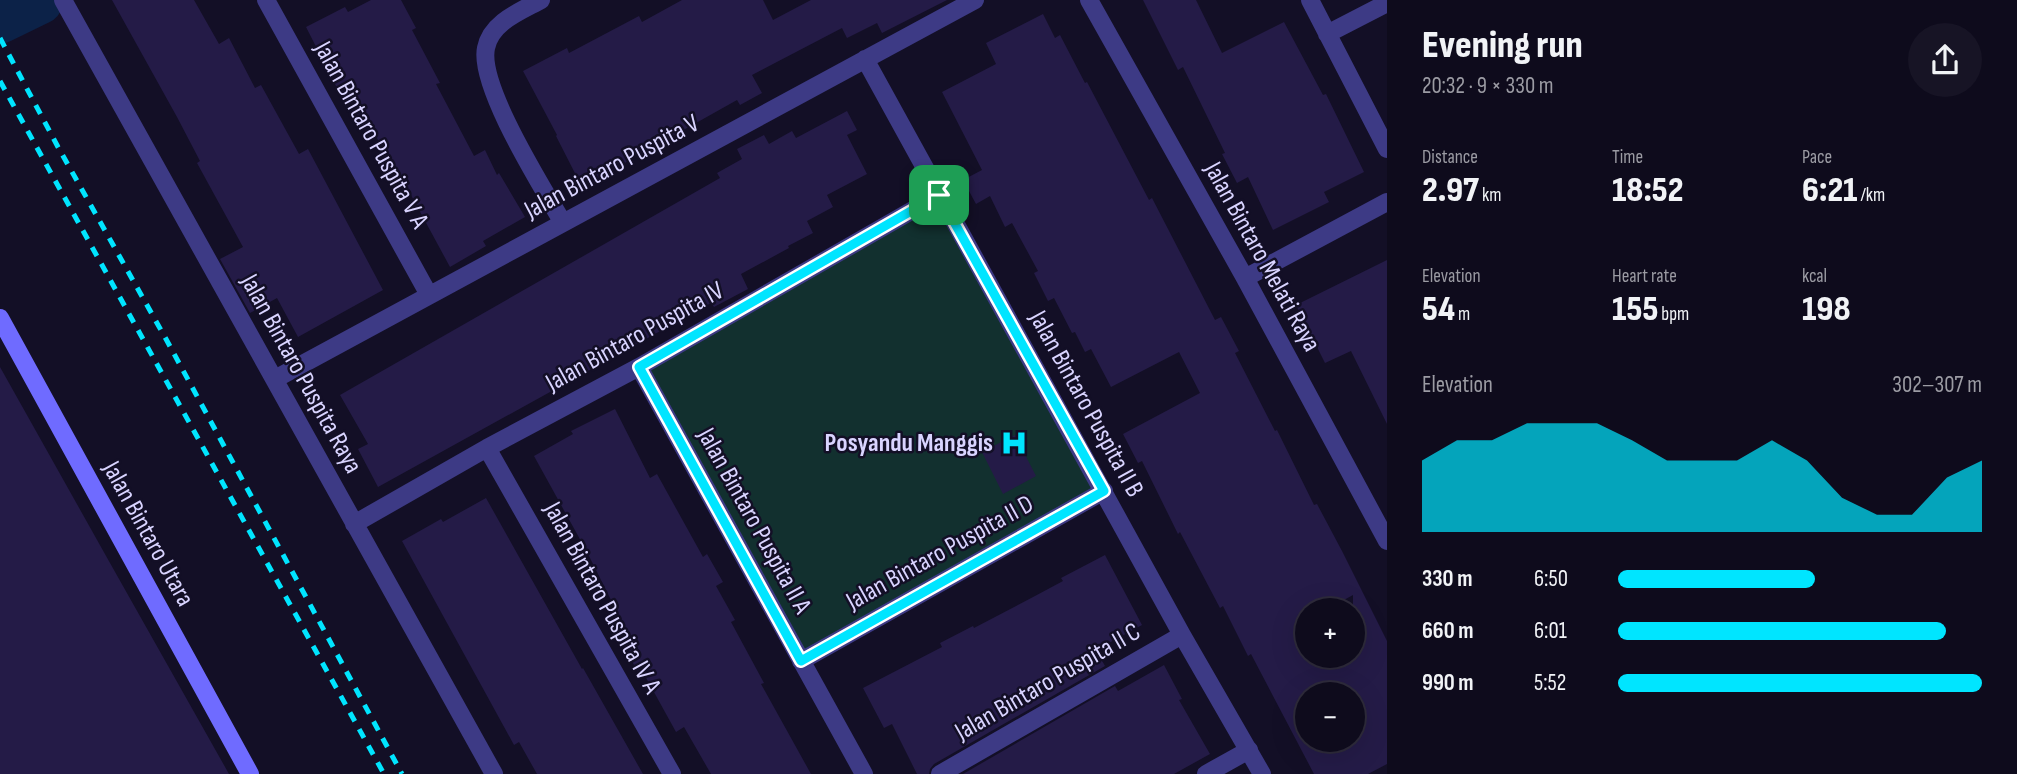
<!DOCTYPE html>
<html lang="en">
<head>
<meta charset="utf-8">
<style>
  :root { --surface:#0e0b1c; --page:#171425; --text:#f1f3f6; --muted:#9b9ba3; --line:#2e2b3b; --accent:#00e5ff }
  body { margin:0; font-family:"Sofia Sans Condensed",sans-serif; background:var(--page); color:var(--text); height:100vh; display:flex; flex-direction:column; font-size:26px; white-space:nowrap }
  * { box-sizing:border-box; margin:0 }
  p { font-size:23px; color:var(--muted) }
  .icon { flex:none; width:38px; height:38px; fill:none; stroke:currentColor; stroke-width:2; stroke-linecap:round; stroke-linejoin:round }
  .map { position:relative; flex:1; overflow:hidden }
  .panel { display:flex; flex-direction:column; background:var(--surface); width:630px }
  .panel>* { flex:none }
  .buttons { position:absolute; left:1295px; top:598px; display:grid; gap:14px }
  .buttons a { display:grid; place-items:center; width:70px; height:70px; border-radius:50%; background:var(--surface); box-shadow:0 7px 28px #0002,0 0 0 2px var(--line); font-size:35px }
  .pin { position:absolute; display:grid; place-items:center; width:60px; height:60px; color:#fff; margin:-30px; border-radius:14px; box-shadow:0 4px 10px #0006 }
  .round { display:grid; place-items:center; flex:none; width:74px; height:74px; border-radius:37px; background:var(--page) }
  .summary { display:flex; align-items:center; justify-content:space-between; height:119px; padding:0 35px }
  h1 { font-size:38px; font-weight:800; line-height:52px }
  .stats { display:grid; grid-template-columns:repeat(3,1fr); gap:10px; height:119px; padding:7px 35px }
  .stats div { display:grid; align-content:center }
  .stats b { font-size:35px; font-weight:800 }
  .stats small { font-size:19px; font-weight:400 }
  .stats p { font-size:19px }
  .chart { height:196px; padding:14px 35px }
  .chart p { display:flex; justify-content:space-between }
  .chart svg { width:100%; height:126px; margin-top:7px; fill:var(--accent); opacity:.7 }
  ul { padding:0 35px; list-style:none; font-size:23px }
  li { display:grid; grid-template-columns:112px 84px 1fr; align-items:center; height:52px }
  li i { height:18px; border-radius:9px; background:var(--accent) }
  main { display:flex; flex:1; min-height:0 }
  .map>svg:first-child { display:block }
</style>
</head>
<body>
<main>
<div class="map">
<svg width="1387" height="774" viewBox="0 0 1387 774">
  <rect width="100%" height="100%" fill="#130f26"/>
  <path fill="#12302f" d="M939,195l165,296 -303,170 -162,-294z"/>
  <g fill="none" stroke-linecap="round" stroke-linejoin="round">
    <path stroke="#0c2248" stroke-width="49" d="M0,19l39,-19"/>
  </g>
  <path fill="#241b47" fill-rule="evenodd" d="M112,0h82l25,44 10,-6 26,50 6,-3 38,69 9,-5 75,141 -85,47 -21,-39 -27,15 -30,-54 23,-12 -46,-84 3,-2 -23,-44z
    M371,0h30l15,28 -4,2 28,53 -4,1 38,72 11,-6 12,25 2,-2 26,44 -42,24 3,5 -36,21 -45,-83 -3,1 -32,-60 -11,6 -53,-104 39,-20 3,5z
    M682,0h81l10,20 38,-20h136l-65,33 -5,-10 -30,15 -5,-10 -90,47 10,18 -22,12 -3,-5 -155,87 -26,-51 1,-1 -34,-64 44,-23 2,5 70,-37 3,6z
    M1143,0h53l26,53 62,-31 39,73 3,-1 38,78 -40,20 5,10 -56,28 -25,-53 -11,6 -15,-29 3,-1 -42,-86 -5,3z
    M1043,14l12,24 5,-3 25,48 2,-1 62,118 3,-2 63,122 6,-3 18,34 -4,2 40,78 2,-1 37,75 3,-1 25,47 45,90v123l-19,10h-54l-63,-120 -3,2 -25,-50 -3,2 -40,-76 -2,2 -36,-73 -4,2 -15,-29 77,-41 -21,-41 -68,35 -20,-38 -6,3 -10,-20 -3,1 -18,-35 -6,3 -14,-28 4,-2 -26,-48 -7,4 -15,-31 -14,8 -13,-24 19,-10 -40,-78 54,-28 -10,-21zM1353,595v61h-46v-45h17zM1307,695h46v45h-46z
    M847,111l10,19 -10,5 20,39 -40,21 6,12 -26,14 6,12 -25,13 1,2 -48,26 7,15 -34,18 -3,-4 -333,184 -20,-38 10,-5 -28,-49 380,-217 -3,-5 25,-14 -5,-10 27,-14 5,9 23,-13 4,7z
    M1387,260v164l-36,-73 -26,12 -29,-58z
    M0,367l110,196 119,211h-229z
    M615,409l35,69 7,-4 46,83 4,-3 16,28 -7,4 19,34 -4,2 33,61 -3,1 50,90h-100l-27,-47 -8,5 -32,-58 -4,2 -32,-59 9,-5 -30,-60 -53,-96 39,-22 -2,-3z
    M1015,435l21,41 -33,18 -21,-42z
    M486,498l96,171 1,-1 60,106h-106l-18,-32 -5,3 -112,-204 39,-22 2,3z
    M1105,555l37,70 -46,25 9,16 -171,98 -4,5 -1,5h-12l-25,-50 -8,4 -21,-40 79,-41 -2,-4 33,-17 1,2 61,-32 28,-15 -2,-3z
    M1164,665l18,34 -3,1 31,54 -36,20h-211l152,-88 3,5z"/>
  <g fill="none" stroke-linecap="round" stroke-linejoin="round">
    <path stroke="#3d3a85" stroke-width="18" d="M63,0l431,774
      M266,0l163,295
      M541,0c-20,11 -50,22 -55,48 -8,38 57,140 77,175
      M1089,0l156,278 142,263
      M1310,0l77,149
      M1327,34l60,-31
      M865,59l317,576 80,139
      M1245,278l142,-76
      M639,367l225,407
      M275,379l700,-379
      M487,448l185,326
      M354,524l133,-76 152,-81 300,-172
      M801,661l303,-170
      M940,774l242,-139
      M1206,774l43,-24"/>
    <path stroke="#6f6bff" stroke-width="18" d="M0,318l250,456"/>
    <path stroke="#00e5ff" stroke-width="5" stroke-dasharray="10 9" stroke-linecap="butt" d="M0,38l58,109 108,192 236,435
      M0,81l384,693"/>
  </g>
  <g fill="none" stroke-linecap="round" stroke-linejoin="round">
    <g stroke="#fff" stroke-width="14">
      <path id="route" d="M939,195l165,296 -303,170 -162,-294z"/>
    </g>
    <use href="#route" stroke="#00e5ff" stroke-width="9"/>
  </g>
  <defs>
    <g id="hospital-bare" transform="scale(2.1)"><path d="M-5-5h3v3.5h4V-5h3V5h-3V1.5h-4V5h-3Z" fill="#00e5ff" stroke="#130f26" stroke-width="2.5" paint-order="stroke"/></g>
  </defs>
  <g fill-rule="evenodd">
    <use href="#hospital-bare" x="1014" y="443"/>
  </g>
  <g text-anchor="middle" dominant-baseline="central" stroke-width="5" stroke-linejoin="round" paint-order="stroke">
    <g font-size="26" fill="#d9d4ff" stroke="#130f26">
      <text transform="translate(371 135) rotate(61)">Jalan Bintaro Puspita V A</text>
      <text transform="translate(612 167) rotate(-28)">Jalan Bintaro Puspita V</text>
      <text transform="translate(1262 257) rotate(61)">Jalan Bintaro Melati Raya</text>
      <text transform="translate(635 337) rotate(-29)">Jalan Bintaro Puspita IV</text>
      <text transform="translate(301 374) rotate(61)">Jalan Bintaro Puspita Raya</text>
      <text transform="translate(1086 404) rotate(61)">Jalan Bintaro Puspita II B</text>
      <text transform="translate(754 521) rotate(61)">Jalan Bintaro Puspita II A</text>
      <text transform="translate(148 534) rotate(61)">Jalan Bintaro Utara</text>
      <text transform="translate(940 553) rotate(-29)">Jalan Bintaro Puspita II D</text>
      <text transform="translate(602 598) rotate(61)">Jalan Bintaro Puspita IV A</text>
      <text transform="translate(1048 682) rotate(-30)">Jalan Bintaro Puspita II C</text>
    </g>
    <g font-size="26" font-weight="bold" fill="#d9d4ff" stroke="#130f26" text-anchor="end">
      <text x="993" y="443">Posyandu Manggis</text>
    </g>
  </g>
</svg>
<div class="buttons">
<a>+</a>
<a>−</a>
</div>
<div class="pin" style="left:939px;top:195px;background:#1e9e55"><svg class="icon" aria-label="arrive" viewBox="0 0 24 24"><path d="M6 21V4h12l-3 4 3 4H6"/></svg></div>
</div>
<section class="panel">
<div class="summary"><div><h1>Evening run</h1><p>20:32 · 9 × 330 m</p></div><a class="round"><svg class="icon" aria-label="share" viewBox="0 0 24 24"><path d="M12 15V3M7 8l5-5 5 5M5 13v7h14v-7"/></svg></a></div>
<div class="stats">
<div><p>Distance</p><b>2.97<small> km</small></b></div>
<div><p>Time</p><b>18:52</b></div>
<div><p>Pace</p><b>6:21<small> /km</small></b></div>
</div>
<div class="stats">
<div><p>Elevation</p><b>54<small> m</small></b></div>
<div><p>Heart rate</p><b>155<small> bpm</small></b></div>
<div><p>kcal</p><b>198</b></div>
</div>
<div class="chart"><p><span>Elevation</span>302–307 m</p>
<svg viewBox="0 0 160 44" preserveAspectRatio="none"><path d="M0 44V19L10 12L20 12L30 6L40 6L50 6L60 12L70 19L80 19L90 19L100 12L110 19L120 32L130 38L140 38L150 25L160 19V44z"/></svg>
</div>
<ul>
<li><b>330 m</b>6:50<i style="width:54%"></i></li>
<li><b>660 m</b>6:01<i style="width:90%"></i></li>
<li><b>990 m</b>5:52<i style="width:100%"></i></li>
</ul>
</section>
</main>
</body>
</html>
